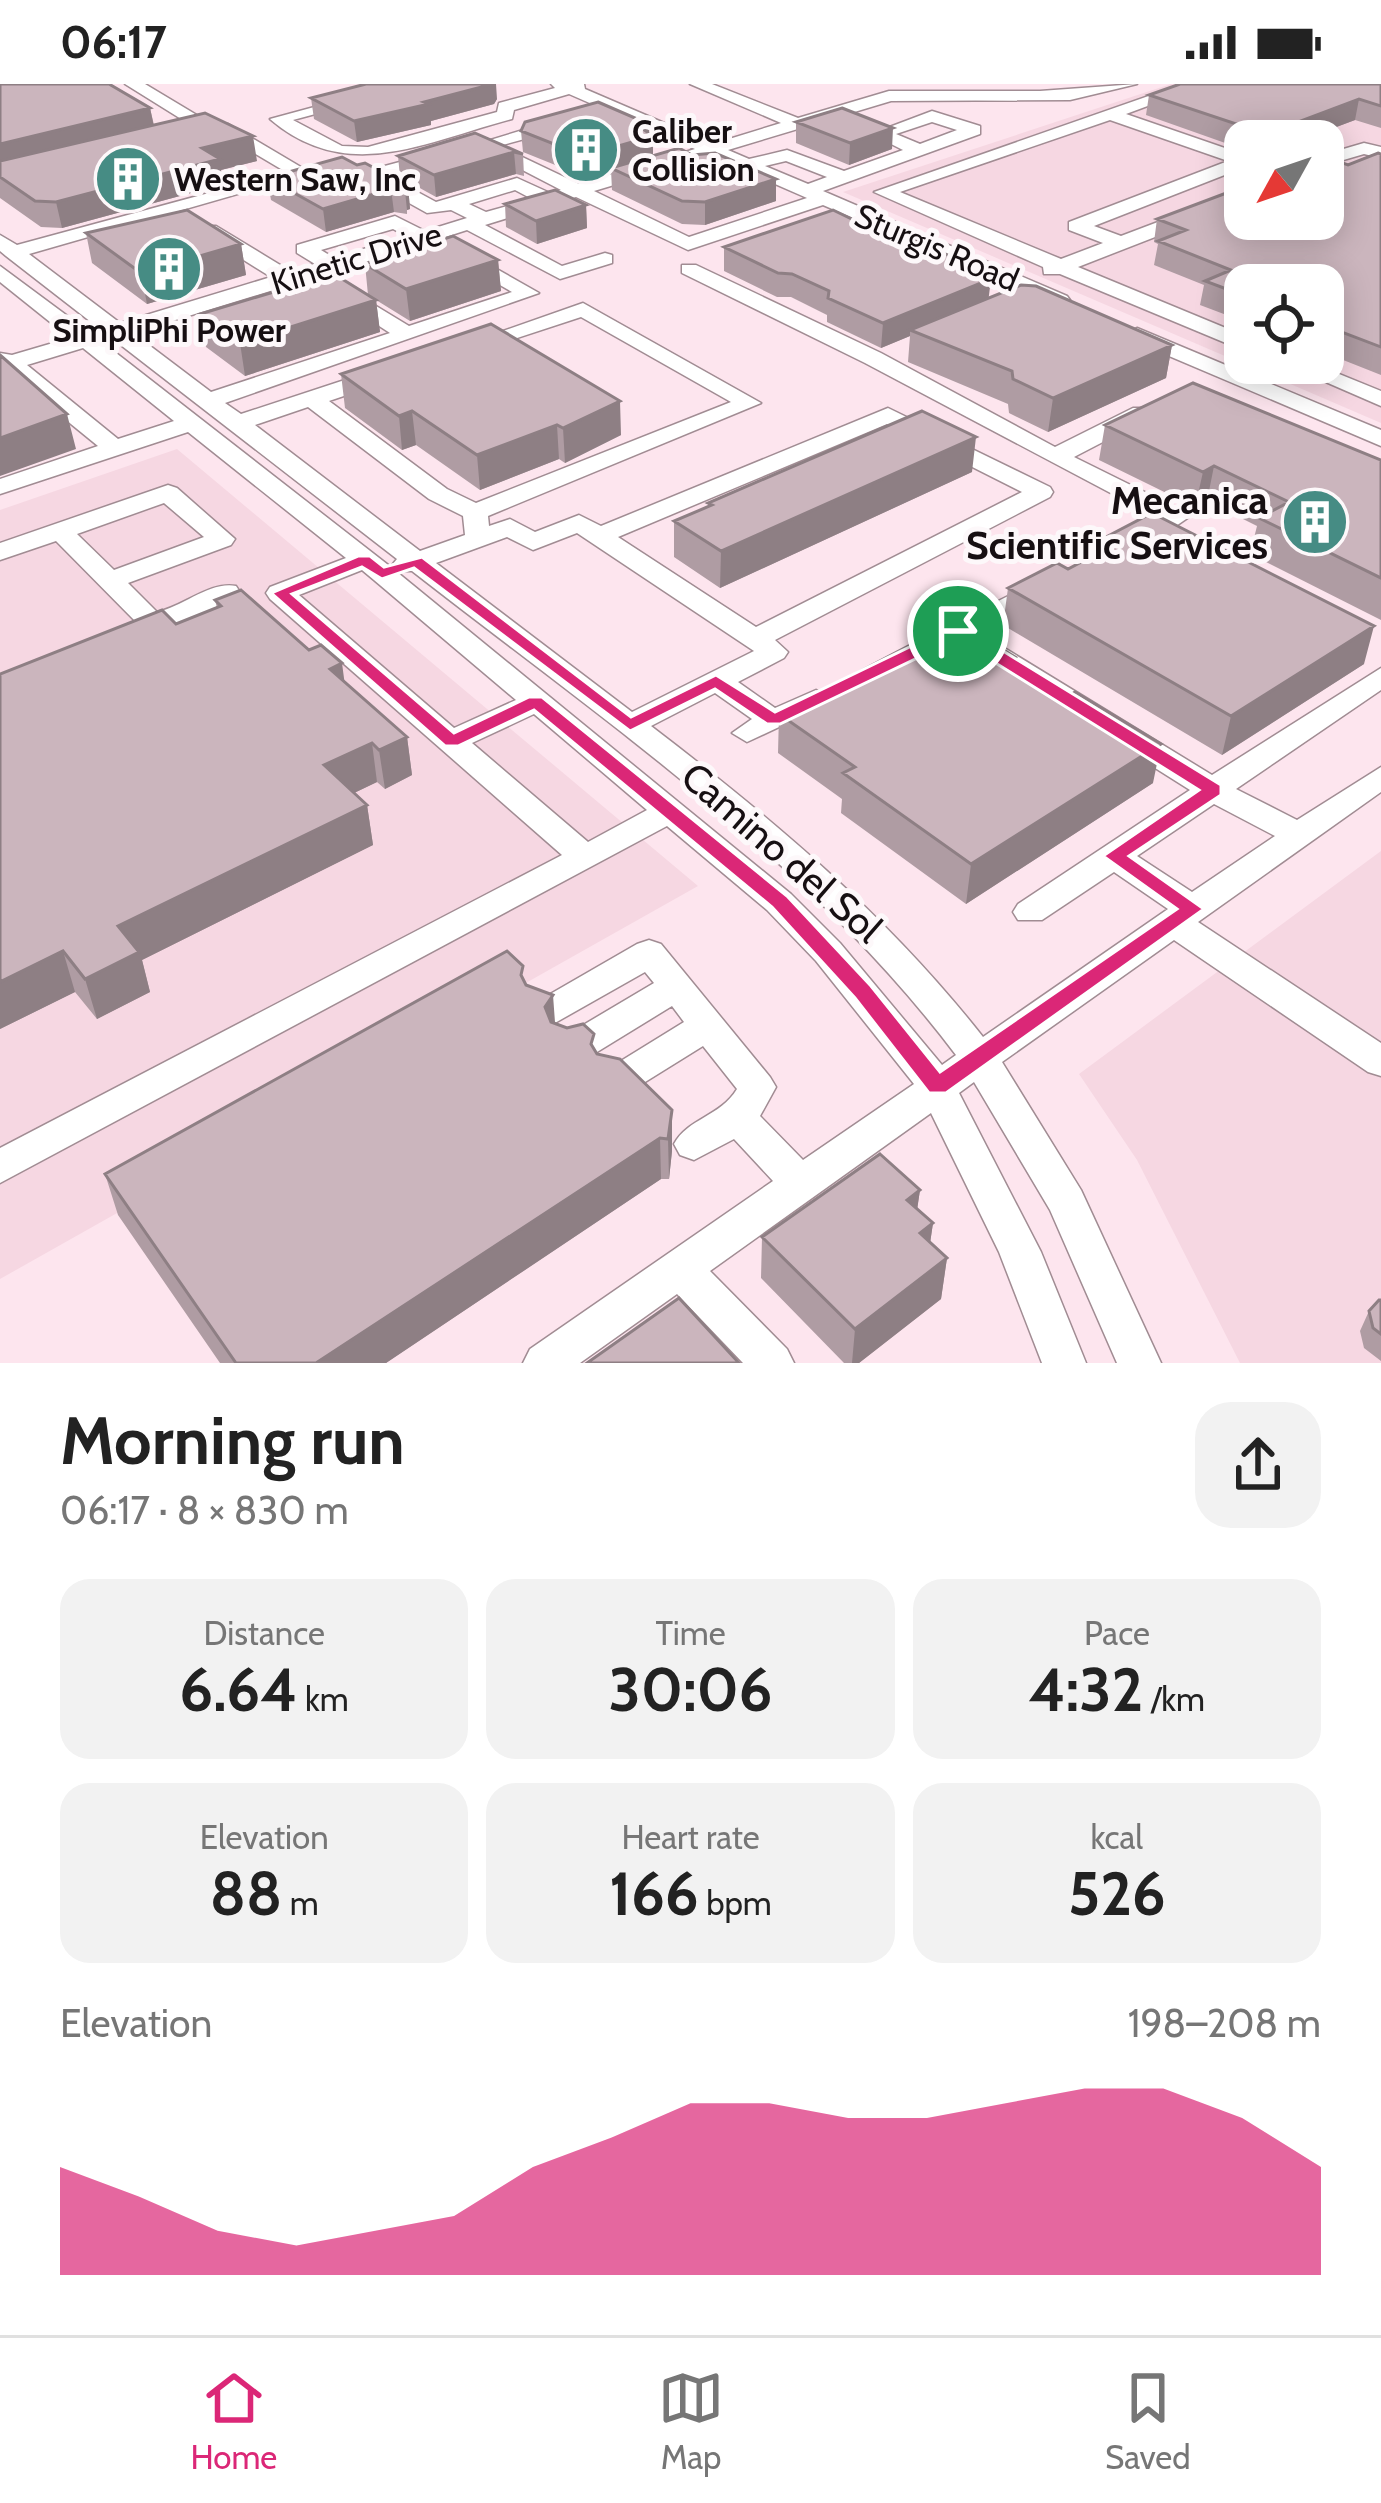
<!DOCTYPE html>
<html lang="en">
<head>
<meta charset="utf-8">
<style>
  :root { --surface:#fff; --page:#f2f2f2; --text:#222; --muted:#767676; --line:#e0e0e0; --accent:#db2777 }
  body { margin:0; font-family:Cabin,sans-serif; background:var(--page); color:var(--text); height:100vh; display:flex; flex-direction:column; font-size:45px; white-space:nowrap }
  * { box-sizing:border-box; margin:0 }
  p { font-size:39px; color:var(--muted) }
  .icon { flex:none; width:66px; height:66px; fill:none; stroke:currentColor; stroke-width:2; stroke-linecap:round; stroke-linejoin:round }
  .map { position:relative; height:1279px; overflow:hidden }
  .panel { display:flex; flex-direction:column; background:var(--surface); flex:1 }
  .panel>* { flex:none }
  .needle { width:78px; rotate:230deg }
  .tools { position:absolute; left:1224px; top:36px; display:grid; gap:24px }
  .tools a { display:grid; place-items:center; width:120px; height:120px; border-radius:24px; background:var(--surface); box-shadow:0 6px 30px #0003; font-size:60px }
  .pin { position:absolute; display:grid; place-items:center; width:102px; height:102px; color:#fff; margin:-51px; border:6px solid #fff; border-radius:50%; box-shadow:0 3px 12px #0007 }
  .round { display:grid; place-items:center; flex:none; width:126px; height:126px; border-radius:36px; background:var(--page) }
  .headline { display:flex; align-items:center; justify-content:space-between; height:204px; padding:0 60px }
  h1 { font-size:66px; font-weight:700; line-height:90px }
  .metrics { display:grid; grid-template-columns:repeat(3,1fr); gap:18px; height:204px; padding:12px 60px }
  .metrics div { display:grid; align-content:center; border-radius:30px; background:var(--page); text-align:center }
  .metrics b { font-size:60px; font-weight:700 }
  .metrics small { font-size:33px; font-weight:400 }
  .metrics p { font-size:33px }
  .chart { height:336px; padding:24px 60px }
  .chart p { display:flex; justify-content:space-between }
  .chart svg { width:100%; height:216px; margin-top:12px; fill:var(--accent); opacity:.7 }
  .status { display:flex; justify-content:space-between; align-items:center; height:84px; padding:0 60px; background:var(--surface); direction:ltr }
  .status svg { height:33px; fill:currentColor }
  .menu { display:flex; justify-content:space-around; align-items:center; height:168px; border-top:3px solid var(--line); background:var(--surface); font-size:33px; color:var(--muted) }
  .menu a { display:grid; justify-items:center; gap:6px }
  .menu .current { color:var(--accent) }
  .map>svg:first-child { display:block }
</style>
</head>
<body>
<div class="status"><b>06:17</b><svg viewBox="0 0 49 12"><path d="M0 12V9h3v3zM5 12V6h3v6zM10 12V3h3v9zM15 12V0h3v12zM26 1h20v11H26zM47 4h2v5h-2z"/></svg></div>
<div class="map">
<svg width="1381" height="1279" viewBox="0 0 1381 1279">
  <rect width="100%" height="100%" fill="#fde5ee"/>
  <path fill="#f6d7e2" fill-rule="evenodd" d="M1171,0h210v339l-538,-231zM1245,57h78v78h-78zM1245,201h78v78h-78z
    M177,365l521,437 -698,393v-769z
    M1381,767v512h-141l-103,-203 -58,-86z"/>
  <g fill="none" stroke-linecap="round" stroke-linejoin="round">
    <g stroke="#a18c93" stroke-width="3">
      <path id="minor" d="M125,0h20l70,42 13,-2 83,49 -282,81 91,69 151,-46 -69,-43v-8h14l74,45 25,-7 -18,-11v-8l98,-29 30,15 42,-13 -16,-8 -24,3 -61,-34v-8l71,-19 6,1v8l-55,15 48,26 81,-24 33,15 11,-3 -87,-45 85,-26 9,5 -3,4 -66,18 80,38 116,-35 -126,-55 -55,16 -2,9c-87,23 -165,66 -242,0l129,-35h28l-134,36 49,26 26,1 129,-35 2,-9 56,-15 -4,-4h33l1,5 128,55 68,-21 -91,-39h22l86,34 91,-27h151l97,-7 -67,16 -179,1 -163,49 21,9 38,-9 57,21 59,-21 -32,-16 61,-23 48,15v8l-157,57 244,105 3,4 -10,6 -237,-101 -135,45 -112,-53 -91,28 77,41 43,-13 7,2v8l-52,16 -93,-49 -28,9v8l-19,-2 -287,88 78,59 179,-59 -51,-33v-8h14l56,34 103,-34 -56,-32 -3,-4 10,-6 76,43 -314,110 16,11 131,-43h16v10l-59,20 118,88 29,14 255,-101 -150,-85 -110,36 -11,-7 123,-43 178,100 -273,113 1,10 21,-7 25,13 44,-17 22,11 287,-118 162,79 3,5 -3,5 -275,143 13,12 -4,6 -46,24 37,26 41,-18 15,9 -5,6 -79,37 -15,-9 20,-14 -37,-26 -64,33c123,94 236,189 332,311l185,-128 -54,-37 -72,48h-24l-5,-8 5,-8 172,-114 -222,-140 -4,-6 4,-6h20l224,137 169,-107v22l-145,99 61,31 84,-53v25l-183,130 183,121v33l-13,-4 -194,-132 -172,122 79,128 80,173h-44l-67,-153 -76,-128 -15,11 82,159 45,111h-44l-43,-111 -68,-139 -221,158 77,78 7,14h-51l-66,-69 -97,69h-57l7,-14 243,-168 -39,-42 -40,21 -14,-5 -6,-11c14,-26 46,-27 63,-55l-34,-43 -74,46 -13,5 -13,-5 -6,-10 6,-10 81,-50 -12,-16 -88,54 -13,4 -13,-4 -6,-10 6,-10 96,-57 -9,-11 -99,56 -13,-4 -5,-10 5,-10 104,-60 12,-4 12,4 109,133 6,10 -16,29 43,44 111,-76 -98,-123 -49,-51 -100,-84 -667,357v-35l562,-293 -292,-256 -4,-6 4,-6 76,-29 -158,-126 -188,62v-15l98,-33 -92,-75 -6,2v-20l12,2 58,-17 -70,-56v-16l89,66 11,-3 -94,-73 -6,-5v-16l17,10 269,-73 -71,-42 -26,6 -3,-4 8,-5zM932,38l25,8 -37,14 -24,-10zM711,72l96,42 -118,39 -95,-46zM786,77l41,16 -19,7 -43,-18zM515,106l17,9 -46,13 -17,-8zM393,145l13,7 -72,22 -13,-8zM113,255l284,220 -5,6 4,6h16c192,150 396,288 544,484l-14,10 -102,-122 -49,-49 -399,-326 -290,-226zM83,264l91,73 -56,18 -91,-74zM308,323l121,92 34,17 2,19 -45,16 -165,-126zM887,340l135,68 -266,135 -138,-90zM577,449l177,118 -122,61 -196,-149 71,-26 26,13zM362,486l12,10 142,120 -62,28 -155,-133zM534,630l113,96 -59,32 -116,-99zM1214,720l61,32 -83,56 -55,-36z
        M1183,0h24l-81,30 119,41v12l-151,59 27,10 124,-47v13l-167,65 167,69v15l-185,-77h-16l-1,-7 -169,-75zM1110,36l118,41 -159,61v8l34,13 -42,16 -161,-67z
        M1364,59l17,4v11l-17,-4 -41,12v-11z
        M682,181h14l185,88 174,94 78,-39h16v10l-75,39 111,55 4,5 -16,11 13,10 -13,8 -33,-18 16,-11 -291,-154 -183,-90z
        M1137,244l244,102v16l-252,-107 -3,-5z
        M1282,279h30l69,28v15z
        M168,401l9,3 58,51 -4,6 -103,38 29,29c26,-5 53,-31 79,-26l4,6 -4,6c-28,16 -61,37 -95,29l-85,-86 -56,19v-17zM164,419l40,34 -90,33 -37,-36z
        M1042,495l10,2 4,6 -4,6 -113,56h-20l-4,-6z"/>
    </g>
    <use href="#minor" fill="#fff" fill-rule="evenodd"/>
  </g>
  <path fill="#af9ca3" d="M0,0l150,24 4,17 103,36 -36,9 3,14 -162,44 -21,-1 -41,-29z
    M1381,0v44l-26,-8 -56,21h-54v9l-99,-35 3,-20z
    M311,14l186,1 -3,5 -63,17v4l-74,17 -43,-23z
    M796,38l96,27 -43,16 -53,-22z
    M521,47l128,2 4,3v20l39,-1 84,24v22l-71,24 -23,-1 -70,-34 -1,-20 -26,7 -62,-25z
    M475,49l48,21 1,22 -8,-2 -80,23 -36,-20 -2,-21z
    M1381,70v221l-58,-23v-67h-78v37l-45,-17 4,-20 -50,-20 4,-21 -4,-2 3,-23 191,-54z
    M357,81l51,21 2,23 -3,1v4l-13,-2 -68,20 -55,-32 -4,-22z
    M505,120l81,1 1,23 -50,16 -31,-17z
    M86,149l155,11 5,31 -99,29 -55,-41z
    M724,163l241,21 24,30 183,47 -6,33 -118,54 -39,-19 -1,-9 -100,-42 2,-26 -29,12 -54,-26v-7l-36,-18h-14l-53,-26z
    M498,176l3,31 -91,30 -42,-26 -3,-31z
    M376,216l4,32 -135,44 -39,-29 -6,-33z
    M341,290l280,61 -56,28 -6,-4 -79,31 -64,-45 -14,5 -57,-42z
    M1105,341l276,35v160l-131,-66 7,-28 -50,-25 -12,6 -96,-47z
    M972,388l-252,116 -46,-31v-36l34,-14v-4z
    M1108,452l256,128 -142,91 -219,-130 5,-37 60,-19 38,-20z
    M215,516l129,82 63,55 5,38 -27,14 -8,-7 -23,11 13,12 6,40 -231,115 8,32 -53,27 -22,-27 -75,37v-355l176,-50 41,-16z
    M1015,573l-2,11 140,115 -187,121 -125,-91 1,-14 -64,-46 1,-39z
    M525,900l30,39 40,27 2,4 75,56v41l-3,28h-8l-275,184h-166l-102,-148 -13,-41z
    M920,1106l-3,19 16,14 -3,20 17,15 -6,41 -82,64h-15l-83,-85 1,-41z
    M1381,1216v61l-17,-13 -4,-17 9,-20z"/>
  <path fill="#8e7f84" d="M493,0h3l1,15 -3,5 -63,17v4l-74,17 -3,-21z
    M1359,15l-4,21 -56,21h-35l2,-7z
    M150,24l5,24 -155,38v-26z
    M649,40v13l4,-1v21l-68,20 -1,-21 56,-29z
    M893,44l-1,21 -43,16 1,-22z
    M253,52l4,25 -36,9 3,14 -162,44 -6,-26 146,-54z
    M514,68l2,22 -80,23 -2,-22z
    M776,95v22l-71,24v-23z
    M408,102l2,23 -3,1 -2,-19 -5,-2z
    M391,105l3,23 -68,20 -3,-23z
    M586,121l1,23 -50,16 -1,-23z
    M241,160l5,31 -99,29 -6,-31z
    M498,176l3,31 -91,30 -4,-32z
    M991,195l-3,24 -78,27v6l-29,12 2,-25z
    M376,216l4,32 -135,44 -5,-33z
    M1172,261l-6,33 -118,54 5,-34z
    M620,317l1,34 -56,28 -2,-35z
    M412,327l4,34 -14,5 -3,-34z
    M67,330l9,35 -76,27v-38z
    M557,341l2,34 -79,31 -3,-35z
    M976,353l-4,35 -252,116 1,-37z
    M1214,382l-7,35 -12,6 8,-35z
    M1374,542l-10,38 -142,91 9,-39z
    M342,579l5,38 -17,-32z
    M407,653l5,38 -27,14 -6,-39z
    M372,659l5,39 -46,22 -7,-39z
    M1161,660l-8,39 -187,121 5,-40z
    M367,721l6,40 -231,115 8,32 -53,27 -12,-40 33,-53z
    M63,867l12,41 -75,37v-47z
    M553,911l3,41 -11,-29z
    M672,1026v41l-3,28 -1,-40z
    M660,1054l1,41 -275,184h-70z
    M920,1106l-6,41 -7,-31z
    M933,1139l-6,41 -7,-31z
    M947,1174l-6,41 -82,64h-7l3,-34z"/>
  <path fill="#cbb5bd" stroke="#8e7f84" stroke-width="3" d="M0,0h109l41,24 -150,36z
    M366,0h127l-69,18 5,2 -75,17 -43,-23z
    M1180,0h201v22l-22,-7 -93,35 -117,-39z
    M598,18l51,22 -9,3 13,9 -69,20 -63,-25 4,-9z
    M842,24l51,20 -43,15 -54,-21z
    M205,29l48,23 -51,12 18,11 -164,43 -21,-1 -35,-24v-16z
    M475,49l48,21 -9,-2 -80,23 -36,-19z
    M679,64l13,7 23,-2 61,26 -71,23 -23,-1 -71,-33z
    M1378,69l3,1v193l-58,-22v-40h-78v11l-40,-15 26,-11 -73,-29 28,-11 -29,-11 88,-33v33h78v-63l25,9z
    M342,73l15,8 8,-2 43,23 -8,3 5,2 -14,-2 -68,20 -56,-31z
    M555,106l31,15 -50,16 -31,-17z
    M187,126l54,34 -100,29 -55,-40z
    M833,126l23,11 7,-3 103,45 -7,2 32,14 -108,44 -55,-25 1,-7 -37,-17 -14,-1 -54,-26z
    M453,152l45,24 -92,29 -41,-25z
    M334,190l42,26 -136,43 -40,-29z
    M1021,201l15,1 136,59 -119,53 -40,-19 -1,-8 -102,-41z
    M491,240l129,77 -57,27 -6,-3 -80,30 -65,-44 -13,5 -58,-42z
    M0,271l67,59 -67,24z
    M1193,299l188,77v118l-122,-60 30,-16 -75,-36 -11,6 -98,-47z
    M922,327l54,26 -255,114 -47,-30 38,-16 -4,-2z
    M1152,429l222,113 -143,90 -223,-128 49,-25 11,6 51,-27 -11,-6z
    M241,506l68,60 12,-5 21,18 -12,6 77,68 -28,13 -7,-7 -48,22 43,40 -249,121 21,26 -54,27 -22,-28 -63,31v-308l162,-64 14,14 45,-18 -6,-6z
    M956,537l59,36 -11,5 60,37 11,-7 86,52 -190,120 -128,-91 12,-6 -76,-53z
    M507,867l16,15 -2,9 5,10 27,10 -8,12 6,15 16,6 16,-4 11,10 -3,10 6,10 23,5 52,51 -4,29 -8,-1 -344,225h-80l-131,-189z
    M880,1070l40,36 -13,10 26,23 -13,10 27,25 -92,71 -93,-92z
    M679,1214l60,65h-152z
    M1379,1216h2v34l-8,-6 -4,-17z"/>
  <path fill="#db2777" stroke="#fff" stroke-width="3" fill-rule="evenodd" d="M358,472h12l14,11 38,-10 209,160 85,-42 59,37 176,-85h13l257,158v10l-92,61 75,53 -258,184h-17l-74,-95 -83,-91 -238,-197 -76,36h-13l-174,-153zM362,483l20,12 32,-11 216,163 85,-42 52,35h13l177,-85 242,151 -96,66 74,53 -237,163 -69,-86 -84,-90 -245,-199h-13l-75,36 -162,-139z"/>
  <defs>
    <g id="building-disc" transform="scale(3.45)"><circle r="9.5" fill="#468c84" stroke="#fdf8fa"/><path d="M-4-6H4V6H1V3H-1V6H-4ZM-2.5-4.3h1.7v1.8h-1.7ZM.8-4.3h1.7v1.8H.8ZM-2.5-1h1.7V.8h-1.7ZM.8-1h1.7V.8H.8Z" fill="#fff"/></g>
  </defs>
  <g fill-rule="evenodd">
    <use href="#building-disc" x="586" y="66"/>
    <use href="#building-disc" x="128" y="95"/>
    <use href="#building-disc" x="169" y="185"/>
    <use href="#building-disc" x="1315" y="438"/>
  </g>
  <g text-anchor="middle" dominant-baseline="central" stroke-width="10" stroke-linejoin="round" paint-order="stroke">
    <g font-size="33" font-weight="bold" fill="#160f12" stroke="#fdf8fa" text-anchor="start">
      <text x="632" y="47">Caliber<tspan x="632" dy="38">Collision</tspan></text>
      <text x="174" y="95">Western Saw, Inc</text>
      <text x="169" y="246" text-anchor="middle">SimpliPhi Power</text>
    </g>
    <g font-size="33" fill="#160f12" stroke="#fdf8fa">
      <text transform="translate(937 163) rotate(23)">Sturgis Road</text>
      <text transform="translate(356 174) rotate(-17)">Kinetic Drive</text>
    </g>
    <g font-size="39" font-weight="bold" fill="#160f12" stroke="#fdf8fa" text-anchor="end">
      <text x="1268" y="416">Mecanica<tspan x="1268" dy="45">Scientific Services</tspan></text>
    </g>
    <g font-size="39" fill="#160f12" stroke="#fdf8fa">
      <text transform="translate(782 768) rotate(41)">Camino del Sol</text>
    </g>
  </g>
</svg>
<div class="tools">
<a><svg class="needle" viewBox="-14 -14 28 28"><path d="M0-13l5 13h-10z" fill="#e53935"/><path d="M0 13l5-13h-10z" fill="#767676"/></svg></a>
<a><svg class="icon" aria-label="locate" viewBox="0 0 24 24"><circle cx="12" cy="12" r="6"/><path d="M12 2v4M12 18v4M2 12h4M18 12h4"/></svg></a>
</div>
<div class="pin" style="left:958px;top:547px;background:#1e9e55"><svg class="icon" aria-label="arrive" viewBox="0 0 24 24"><path d="M6 21V4h12l-3 4 3 4H6"/></svg></div>
</div>
<section class="panel">
<div class="headline"><div><h1>Morning run</h1><p>06:17 · 8 × 830 m</p></div><a class="round"><svg class="icon" aria-label="share" viewBox="0 0 24 24"><path d="M12 15V3M7 8l5-5 5 5M5 13v7h14v-7"/></svg></a></div>
<div class="metrics">
<div><p>Distance</p><b>6.64<small> km</small></b></div>
<div><p>Time</p><b>30:06</b></div>
<div><p>Pace</p><b>4:32<small> /km</small></b></div>
</div>
<div class="metrics">
<div><p>Elevation</p><b>88<small> m</small></b></div>
<div><p>Heart rate</p><b>166<small> bpm</small></b></div>
<div><p>kcal</p><b>526</b></div>
</div>
<div class="chart"><p><span>Elevation</span>198–208 m</p>
<svg viewBox="0 0 160 44" preserveAspectRatio="none"><path d="M0 44V22L10 28L20 35L30 38L40 35L50 32L60 22L70 16L80 9L90 9L100 12L110 12L120 9L130 6L140 6L150 12L160 22V44z"/></svg>
</div>
</section>
<nav class="menu">
<a class="current"><svg class="icon" aria-label="home" viewBox="0 0 24 24"><path d="M3 11l9-7 9 7M6 9v11h12V9"/></svg>Home</a>
<a><svg class="icon" aria-label="map" viewBox="0 0 24 24"><path d="M3 6l6-2 6 2 6-2v14l-6 2-6-2-6 2zM9 4v14M15 6v14"/></svg>Map</a>
<a><svg class="icon" aria-label="saved" viewBox="0 0 24 24"><path d="M7 4h10v16l-5-4-5 4z"/></svg>Saved</a>
</nav>
</body>
</html>
